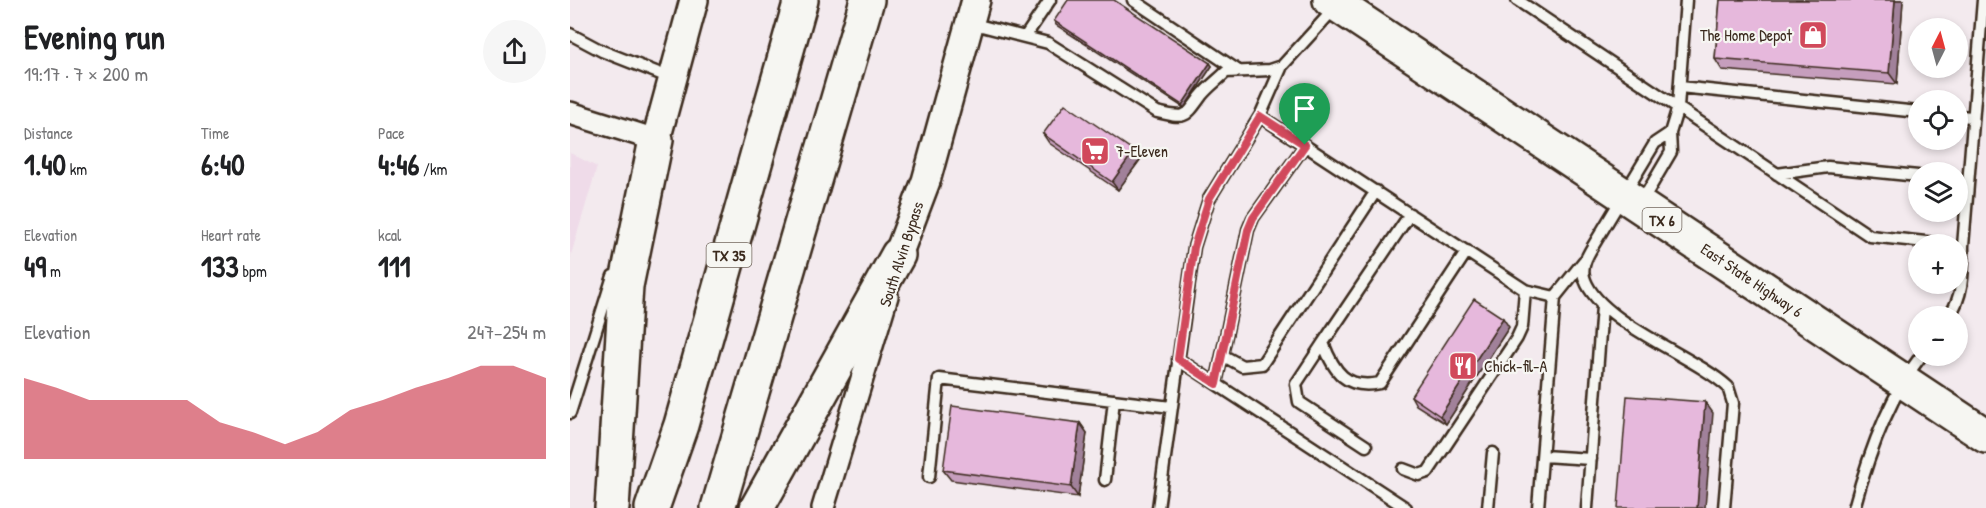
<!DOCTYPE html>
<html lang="en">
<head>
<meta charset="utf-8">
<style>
  :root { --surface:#fff; --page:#f6f6f6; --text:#202124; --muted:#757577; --accent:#d1495b }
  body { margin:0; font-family:"Patrick Hand",sans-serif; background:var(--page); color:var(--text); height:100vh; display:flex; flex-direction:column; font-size:22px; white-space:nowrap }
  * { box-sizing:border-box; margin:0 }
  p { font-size:20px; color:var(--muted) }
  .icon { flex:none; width:33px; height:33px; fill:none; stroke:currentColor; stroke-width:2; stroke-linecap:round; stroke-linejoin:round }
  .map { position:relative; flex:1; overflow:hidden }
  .details { display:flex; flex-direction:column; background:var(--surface); width:570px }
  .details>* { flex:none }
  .needle { width:39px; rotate:6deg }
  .fabs { position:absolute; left:1338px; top:18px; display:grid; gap:12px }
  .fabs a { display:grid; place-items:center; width:60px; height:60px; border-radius:50%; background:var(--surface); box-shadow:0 3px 9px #0003; font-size:30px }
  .pin { position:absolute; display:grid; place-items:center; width:51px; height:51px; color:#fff; margin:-62px -26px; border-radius:50% 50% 50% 0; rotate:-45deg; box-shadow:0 0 6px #0007 }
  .pin .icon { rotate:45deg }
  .round { display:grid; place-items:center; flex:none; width:63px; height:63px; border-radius:32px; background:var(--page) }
  .headline { display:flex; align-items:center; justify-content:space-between; height:102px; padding:0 24px }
  h1 { font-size:33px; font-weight:700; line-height:45px }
  .figures { display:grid; grid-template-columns:repeat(3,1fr); gap:9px; height:102px; padding:6px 24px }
  .figures div { display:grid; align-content:center }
  .figures b { font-size:30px; font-weight:700 }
  .figures small { font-size:16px; font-weight:400 }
  .figures p { font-size:16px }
  .chart { height:168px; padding:12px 24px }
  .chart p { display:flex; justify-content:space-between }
  .chart svg { width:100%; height:108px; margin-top:6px; fill:var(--accent); opacity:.7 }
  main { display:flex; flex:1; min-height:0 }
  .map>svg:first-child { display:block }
</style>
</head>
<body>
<main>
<section class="details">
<div class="headline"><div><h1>Evening run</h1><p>19:17 · 7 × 200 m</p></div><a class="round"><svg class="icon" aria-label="share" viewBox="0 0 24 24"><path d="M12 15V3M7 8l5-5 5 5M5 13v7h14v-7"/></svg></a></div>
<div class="figures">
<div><p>Distance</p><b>1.40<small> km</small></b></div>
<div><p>Time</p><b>6:40</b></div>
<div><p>Pace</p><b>4:46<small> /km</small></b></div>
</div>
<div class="figures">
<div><p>Elevation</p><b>49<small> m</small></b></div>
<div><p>Heart rate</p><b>133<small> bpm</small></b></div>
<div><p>kcal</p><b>111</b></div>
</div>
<div class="chart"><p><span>Elevation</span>247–254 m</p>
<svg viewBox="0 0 160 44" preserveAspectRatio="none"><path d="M0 44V11L10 15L20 20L30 20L40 20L50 20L60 29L70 33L80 38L90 33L100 24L110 20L120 15L130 11L140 6L150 6L160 11V44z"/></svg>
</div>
</section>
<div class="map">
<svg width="1416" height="508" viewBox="0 0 1416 508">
  <rect width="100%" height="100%" fill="#f3eaee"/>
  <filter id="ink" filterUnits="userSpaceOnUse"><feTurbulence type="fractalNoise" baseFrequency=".0167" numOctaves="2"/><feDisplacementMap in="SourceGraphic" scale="12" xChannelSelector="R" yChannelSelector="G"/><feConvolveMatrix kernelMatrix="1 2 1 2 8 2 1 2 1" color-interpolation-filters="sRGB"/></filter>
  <g filter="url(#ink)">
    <path fill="#efdbe9" d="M0,153l27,14 -27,91z"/>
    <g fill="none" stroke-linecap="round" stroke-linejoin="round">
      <g stroke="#3b2a1e" stroke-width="15">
        <path id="service" d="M563,0l104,70
          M947,0l353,236 74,8
          M400,23l78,20 109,69c29,7 28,6 44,-16 7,-9 17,-16 25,-24l44,-2 12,-4 53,-58
          M0,34l32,17 69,27
          M455,37l25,-37
          M1110,87l238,25
          M690,116l265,174 30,7
          M1388,116l15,1
          M1100,133l-15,10 -62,103c-6,10 -13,22 -8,34 16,43 108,75 143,107l5,16 -9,105
          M1207,174l51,-7 90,9
          M1071,203l30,-51 -1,-19 8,-26 8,-107
          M840,214l-87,129c11,29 23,47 57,40l87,-132
          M1379,316c15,-20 14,-46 14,-70l20,-246
          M753,343l-27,41 3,18 67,44
          M652,355l20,11 20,-2 114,-173
          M608,359l228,149
          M646,384l32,-154 5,-12 52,-73
          M0,413l43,-137
          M973,456l48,3
          M833,469l16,6 9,-3 89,-134 5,-11 3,-37
          M359,477l10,-98 232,28
          M535,480l9,-80
          M588,508l36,-261 15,-48 51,-83 22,-50
          M918,508l5,-55
          M968,508l17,-211 29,-36
          M1017,508l15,-202
          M1284,508c14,-52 34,-110 67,-152"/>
      </g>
      <g stroke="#3b2a1e" stroke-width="26">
        <path id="minor" d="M0,113l86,27
          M253,508l64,-212"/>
      </g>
      <g stroke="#3b2a1e" stroke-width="32">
        <path id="tertiary" d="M86,140l38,-140
          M328,255l28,-74 50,-181"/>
      </g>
      <g stroke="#3b2a1e" stroke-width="38">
        <path id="primary" d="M760,0l656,436
          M42,508l14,-222 30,-146
          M82,508l29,-83 120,-425
          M148,508l149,-508
          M187,508l141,-253"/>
      </g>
      <use href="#service" stroke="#f6f6f2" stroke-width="10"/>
      <use href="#minor" stroke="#f6f6f2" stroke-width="21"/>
      <use href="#tertiary" stroke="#f6f6f2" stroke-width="27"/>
      <use href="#primary" stroke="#f6f6f2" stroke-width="33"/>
    </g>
    <path fill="#c69ebd" stroke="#3b2a1e" stroke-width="1.5" d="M1150,0h183l-6,84 -175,-14 -7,-11z
      M484,21l156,42 2,3 -28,42 -128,-83z
      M473,134l97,26 -22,30 -69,-47z
      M939,327l-63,97 -30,-19 -5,-9z
      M510,423l7,10 -9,64 -127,-17 -8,-10z"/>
    <path fill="#a1819a" stroke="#3b2a1e" stroke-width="1.5" d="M1325,0h8l-6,84 -8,-11z
      M640,63l2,3 -28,42 -2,-3z
      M564,151l6,9 -22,30 -6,-8z
      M933,318l6,9 -63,97 -6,-8z
      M1135,402l8,11 -8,95h-8z
      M510,423l7,10 -9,64 -7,-10z"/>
    <path fill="#e6b8dc" stroke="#3b2a1e" stroke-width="1.5" d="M498,0h46l96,63 -28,42 -128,-84z
      M1150,0h175l-6,73 -174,-14z
      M495,104l69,47 -22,31 -69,-48z
      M904,299l29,19 -63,98 -29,-20z
      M1057,396l78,6 -8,106h-79z
      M382,406l128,17 -9,64 -128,-17z"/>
  </g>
  <g fill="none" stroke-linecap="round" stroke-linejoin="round" filter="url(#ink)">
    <g stroke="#fff" stroke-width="12">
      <path id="route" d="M690,116l45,29 -52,73 -5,12 -32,154 -38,-25 16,-112 15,-48z"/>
    </g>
    <use href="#route" stroke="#d1495b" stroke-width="8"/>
  </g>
  <defs>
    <g id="shop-square" transform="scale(1.5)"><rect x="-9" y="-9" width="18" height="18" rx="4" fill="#d1495b" stroke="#f6f6f2"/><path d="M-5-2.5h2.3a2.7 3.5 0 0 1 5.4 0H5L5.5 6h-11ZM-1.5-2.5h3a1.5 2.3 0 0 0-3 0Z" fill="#fff"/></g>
    <g id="supermarket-square" transform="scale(1.5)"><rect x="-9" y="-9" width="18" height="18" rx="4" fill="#d1495b" stroke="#f6f6f2"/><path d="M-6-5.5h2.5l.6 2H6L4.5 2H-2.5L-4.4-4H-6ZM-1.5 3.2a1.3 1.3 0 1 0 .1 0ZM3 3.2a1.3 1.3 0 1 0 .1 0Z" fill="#fff"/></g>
    <g id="restaurant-square" transform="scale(1.5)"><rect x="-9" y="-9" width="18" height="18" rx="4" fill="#d1495b" stroke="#f6f6f2"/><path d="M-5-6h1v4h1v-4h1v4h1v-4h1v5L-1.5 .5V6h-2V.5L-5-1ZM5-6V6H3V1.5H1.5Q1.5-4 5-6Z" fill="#fff"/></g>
  </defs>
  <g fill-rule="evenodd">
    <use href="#shop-square" x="1243" y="35"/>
    <use href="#supermarket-square" x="525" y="151"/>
    <use href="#restaurant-square" x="893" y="366"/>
  </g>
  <g text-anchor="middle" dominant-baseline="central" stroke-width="4.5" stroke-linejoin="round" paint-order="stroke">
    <g fill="#f6f6f2" stroke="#73675e" stroke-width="1.5">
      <rect x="1072.5" y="208" width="39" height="24" rx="4.5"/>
      <rect x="136.5" y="243" width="45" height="24" rx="4.5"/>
    </g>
    <g font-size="15" font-weight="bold" fill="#3b2a1e">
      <text x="1092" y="220">TX 6</text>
      <text x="159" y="255">TX 35</text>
    </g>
    <g font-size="16" fill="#3b2a1e" stroke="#f6f6f2" text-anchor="start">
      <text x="1222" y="35" text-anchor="end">The Home Depot</text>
      <text x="546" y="151">7-Eleven</text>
      <text x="914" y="366">Chick-fil-A</text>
    </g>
    <g font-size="16" fill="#3b2a1e" stroke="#f6f6f2">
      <text transform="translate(331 254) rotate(-72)">South Alvin Bypass</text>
      <text transform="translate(1182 280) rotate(34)">East State Highway 6</text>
    </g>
  </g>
</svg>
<div class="fabs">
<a><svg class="needle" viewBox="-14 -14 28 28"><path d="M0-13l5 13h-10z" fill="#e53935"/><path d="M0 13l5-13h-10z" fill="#757577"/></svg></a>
<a><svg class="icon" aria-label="locate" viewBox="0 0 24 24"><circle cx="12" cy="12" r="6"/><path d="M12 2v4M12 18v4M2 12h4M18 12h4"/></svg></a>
<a><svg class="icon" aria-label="layers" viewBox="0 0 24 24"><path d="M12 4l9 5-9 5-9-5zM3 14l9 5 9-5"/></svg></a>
<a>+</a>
<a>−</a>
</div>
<div class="pin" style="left:735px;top:145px;background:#1e9e55"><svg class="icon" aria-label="arrive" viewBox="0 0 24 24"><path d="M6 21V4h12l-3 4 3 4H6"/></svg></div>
</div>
</main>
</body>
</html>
